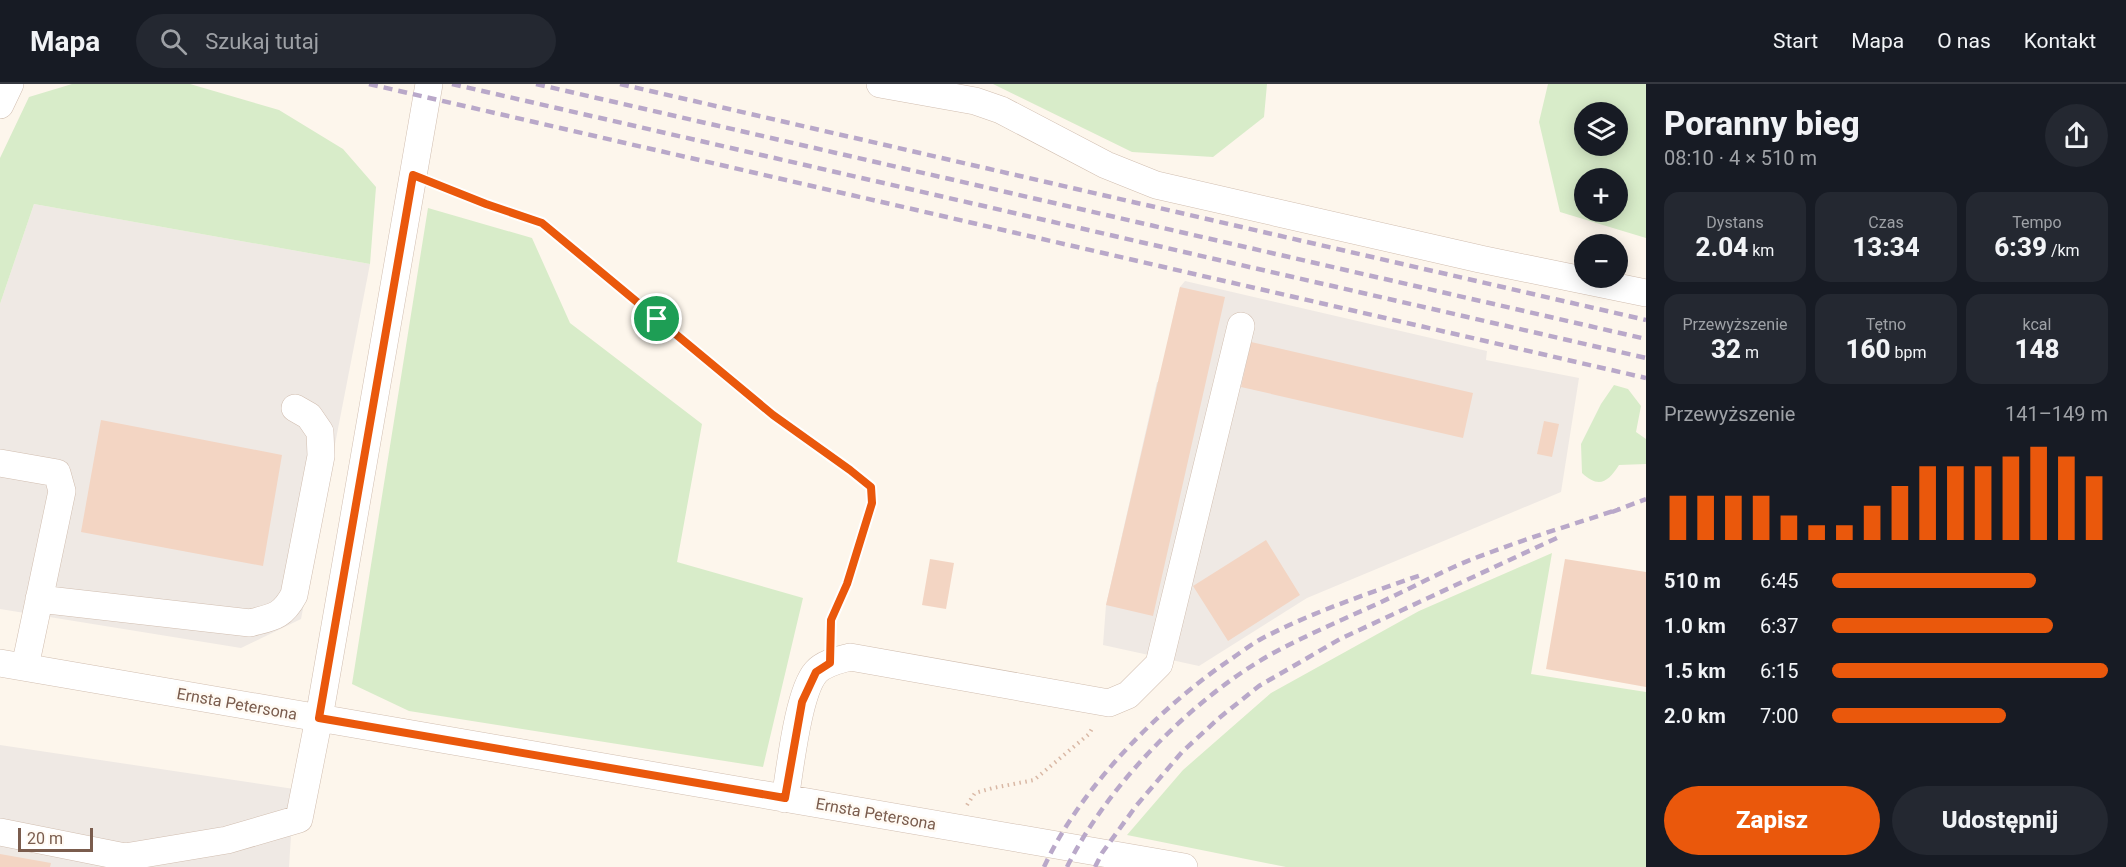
<!DOCTYPE html>
<html lang="pl">
<head>
<meta charset="utf-8">
<style>
  :root { --surface:#171b24; --page:#242831; --text:#f1f3f6; --muted:#9ea1a6; --line:#363941; --accent:#ea580c }
  body { margin:0; font-family:Roboto,sans-serif; background:var(--page); color:var(--text); height:100vh; display:flex; flex-direction:column; font-size:22px; white-space:nowrap }
  * { box-sizing:border-box; margin:0 }
  p { font-size:20px; color:var(--muted) }
  .icon { flex:none; width:33px; height:33px; fill:none; stroke:currentColor; stroke-width:2; stroke-linecap:round; stroke-linejoin:round }
  .map { position:relative; flex:1; overflow:hidden }
  .drawer { display:flex; flex-direction:column; background:var(--surface); width:480px }
  .drawer>* { flex:none }
  .tools { position:absolute; left:1574px; top:18px; display:grid; gap:12px }
  .tools a { display:grid; place-items:center; width:54px; height:54px; border-radius:50%; background:var(--surface); box-shadow:0 3px 15px #0003; font-size:30px }
  .scale { position:absolute; left:18px; bottom:15px; width:75px; box-sizing:border-box; padding-left:6px; border:3px solid #7a5c4d; border-top:0; font-size:16px; line-height:21px; white-space:nowrap; color:#7a5c4d; -webkit-text-stroke:4px #fffaf3; paint-order:stroke }
  .pin { position:absolute; display:grid; place-items:center; width:51px; height:51px; color:#fff; margin:-26px; border:3px solid #fff; border-radius:50%; box-shadow:0 2px 6px #0007 }
  .round { display:grid; place-items:center; flex:none; width:63px; height:63px; border-radius:32px; background:var(--page) }
  .headline { display:flex; align-items:center; justify-content:space-between; height:102px; padding:0 18px }
  h1 { font-size:33px; font-weight:800; line-height:45px }
  .stats { display:grid; grid-template-columns:repeat(3,1fr); gap:9px; height:102px; padding:6px 18px }
  .stats div { display:grid; align-content:center; border-radius:15px; background:var(--page); text-align:center }
  .stats b { font-size:26px; font-weight:800 }
  .stats small { font-size:16px; font-weight:400 }
  .stats p { font-size:16px }
  .chart { height:168px; padding:12px 18px }
  .chart p { display:flex; justify-content:space-between }
  .chart svg { width:100%; height:108px; margin-top:6px; stroke:var(--accent); stroke-width:6 }
  .cta { display:flex; gap:12px; margin-top:auto; padding:12px 18px }
  .cta a { flex:1; height:69px; border-radius:36px; background:var(--accent); color:#fff; font-size:24px; font-weight:800; line-height:69px; text-align:center }
  .cta a+a { background:var(--page); color:var(--text) }
  ul { padding:0 18px; list-style:none; font-size:20px }
  li { display:grid; grid-template-columns:96px 72px 1fr; align-items:center; height:45px }
  li i { height:15px; border-radius:8px; background:var(--accent) }
  header { display:flex; align-items:center; gap:36px; box-sizing:border-box; height:84px; padding:0 30px; background:var(--surface); border-bottom:2px solid var(--line) }
  header strong { font-size:28px }
  nav { display:flex; gap:33px; margin-inline-start:auto; font-size:21px }
  .search { width:420px; height:54px; background:var(--page); display:flex; align-items:center; gap:15px; box-sizing:border-box; padding:0 21px; border-radius:33px; color:var(--muted); font-size:22px }
  main { display:flex; flex:1; min-height:0 }
  .map>svg:first-child { display:block }
</style>
</head>
<body>
<header>
<strong>Mapa</strong>
<div class="search"><svg class="icon" aria-label="search" viewBox="0 0 24 24"><circle cx="10" cy="10" r="6"/><path d="M15 15l6 6"/></svg>Szukaj tutaj</div>
<nav><a>Start</a><a>Mapa</a><a>O nas</a><a>Kontakt</a></nav>
</header>
<main>
<div class="map">
<svg width="1646" height="783" viewBox="0 0 1646 783">
  <rect width="100%" height="100%" fill="#fdf6ec"/>
  <path fill="#efe9e4" d="M34,120l336,60 -69,355 -60,29 -241,-39v-305z
    M1185,197l302,70 -1,9 93,18 -18,114 -254,106 -108,68 -96,-21 3,-40 51,-223h2l21,-95z
    M0,661l294,44 -5,78h-289z"/>
  <path fill="#d8ecc9" fill-rule="evenodd" d="M72,0h118l89,26 64,39 33,38 -6,77 -336,-60 -34,100v-146l29,-61z
    M993,0h274l-3,33 -51,40 -81,-5z
    M1548,0h98v154l-86,-26 -21,-90zM1584,28h33v34h-33zM1584,94h33v34h-33z
    M428,124l104,30 38,85 132,101 -25,138 126,36 -40,169 -354,-56 -57,-27z
    M1614,301l14,4 13,17 -5,26 10,7v25l-27,1c-11,17 -20,24 -37,8l-1,-29 20,-40z
    M1552,469l-21,121 115,18v175h-360l-159,-32 56,-65 88,-77 148,-82z"/>
  <path fill="#f3d5c3" d="M1180,203l45,10 -72,319 -47,-11z
    M1251,258l222,51 -10,45 -222,-51z
    M101,336l181,35 -19,111 -182,-34z
    M1544,337l15,3 -7,33 -15,-3z
    M1266,456l34,55 -72,46 -35,-55z
    M930,475l24,4 -8,46 -24,-4z
    M1565,475l81,13v115l-100,-18z
    M0,770l51,9 -1,4h-50z"/>
  <g fill="none" stroke-linecap="round" stroke-linejoin="round">
    <g stroke="#d1beb0" stroke-width="28">
      <path id="minor" d="M880,0l95,17 26,9 105,55 50,20 324,74 166,34
        M0,21l10,-21
        M0,379l57,10 5,18 -37,176
        M39,515l211,24c23,-6 32,-6 44,-28l27,-139 -1,-24 -11,-16 -14,-8
        M0,579l1184,204
        M785,715c5,-29 13,-107 31,-127 8,-9 23,-12 34,-15l259,46 19,-8 31,-31 82,-338
        M0,748l125,25 -1,10
        M125,773l102,-17 72,-21 20,-101 110,-634"/>
    </g>
    <path stroke="#d9b8a5" stroke-width="4" stroke-dasharray="1.5 4.5" stroke-linecap="butt" d="M436,100l106,39 231,192 77,55 21,17c1,29 -14,67 -24,96 -7,19 -16,32 -16,53
      M967,721l8,-12 18,-5 41,-8 55,-46 4,-7"/>
    <use href="#minor" stroke="#fff" stroke-width="27"/>
    <path stroke="#b9a8c9" stroke-width="4.5" stroke-dasharray="9 6" stroke-linecap="butt" d="M369,0l1277,294
      M452,0l1194,274
      M536,0l1110,255
      M620,0l1026,236
      M1612,428l34,-13
      M1044,783c36,-79 115,-159 187,-208 9,-6 19,-14 30,-20 51,-27 106,-45 160,-64
      M1067,783c40,-81 123,-166 201,-211 36,-20 74,-36 111,-53 35,-16 70,-36 107,-49 44,-17 89,-30 133,-45
      M1095,783l7,-14 34,-47 46,-54 37,-34 40,-32 81,-47 221,-103"/>
  </g>
  <g fill="none" stroke-linecap="round" stroke-linejoin="round">
    <g stroke="#fff" stroke-width="12">
      <path id="route" d="M413,91l73,29 56,19 231,192 77,55 21,17 1,16 -25,81 -16,36 -1,43 -14,9 -14,30 -17,96 -466,-80z"/>
    </g>
    <use href="#route" stroke="#ea580c" stroke-width="8"/>
  </g>
  <g text-anchor="middle" dominant-baseline="central" stroke-width="5" stroke-linejoin="round" paint-order="stroke">
    <g font-size="16" fill="#7a5c4d" stroke="#fffaf3">
      <text transform="translate(237 620) rotate(10)">Ernsta Petersona</text>
      <text transform="translate(876 730) rotate(10)">Ernsta Petersona</text>
    </g>
  </g>
</svg>
<div class="tools">
<a><svg class="icon" aria-label="layers" viewBox="0 0 24 24"><path d="M12 4l9 5-9 5-9-5zM3 14l9 5 9-5"/></svg></a>
<a>+</a>
<a>−</a>
</div>
<div class="scale">20 m</div>
<div class="pin" style="left:657px;top:235px;background:#1e9e55"><svg class="icon" aria-label="arrive" viewBox="0 0 24 24"><path d="M6 21V4h12l-3 4 3 4H6"/></svg></div>
</div>
<section class="drawer">
<div class="headline"><div><h1>Poranny bieg</h1><p>08:10 · 4 × 510 m</p></div><a class="round"><svg class="icon" aria-label="share" viewBox="0 0 24 24"><path d="M12 15V3M7 8l5-5 5 5M5 13v7h14v-7"/></svg></a></div>
<div class="stats">
<div><p>Dystans</p><b>2.04<small> km</small></b></div>
<div><p>Czas</p><b>13:34</b></div>
<div><p>Tempo</p><b>6:39<small> /km</small></b></div>
</div>
<div class="stats">
<div><p>Przewyższenie</p><b>32<small> m</small></b></div>
<div><p>Tętno</p><b>160<small> bpm</small></b></div>
<div><p>kcal</p><b>148</b></div>
</div>
<div class="chart"><p><span>Przewyższenie</span>141–149 m</p>
<svg viewBox="0 0 160 44" preserveAspectRatio="none"><path d="M5 44V26M15 44V26M25 44V26M35 44V26M45 44V34M55 44V38M65 44V38M75 44V30M85 44V22M95 44V14M105 44V14M115 44V14M125 44V10M135 44V6M145 44V10M155 44V18"/></svg>
</div>
<ul>
<li><b>510 m</b>6:45<i style="width:74%"></i></li>
<li><b>1.0 km</b>6:37<i style="width:80%"></i></li>
<li><b>1.5 km</b>6:15<i style="width:100%"></i></li>
<li><b>2.0 km</b>7:00<i style="width:63%"></i></li>
</ul>
<div class="cta"><a>Zapisz</a><a>Udostępnij</a></div>
</section>
</main>
</body>
</html>
